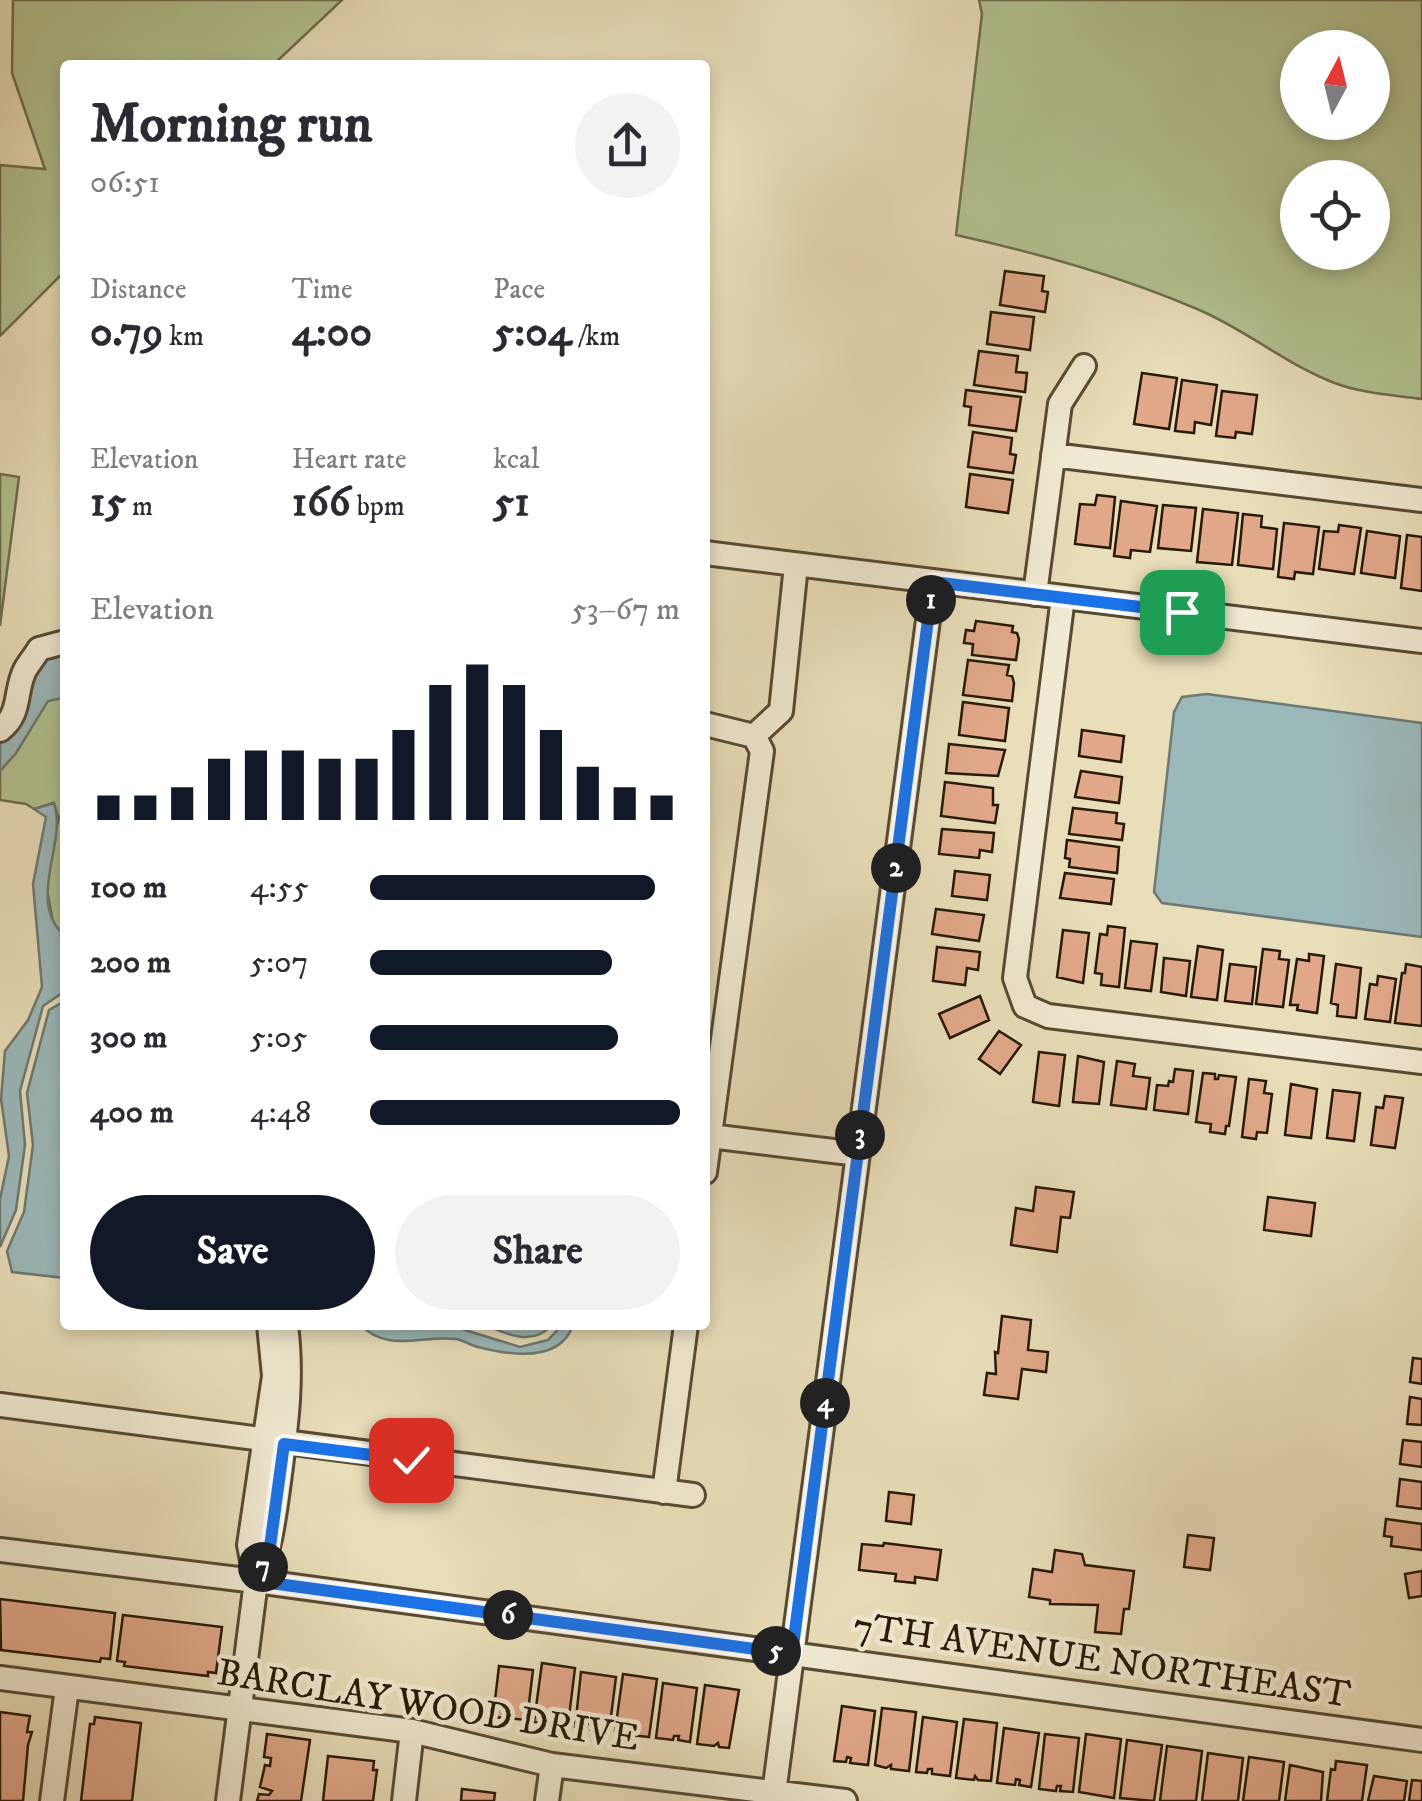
<!DOCTYPE html>
<html lang="en">
<head>
<meta charset="utf-8">
<style>
  :root { --surface:#fff; --page:#f2f2f3; --text:#2b2b33; --muted:#7c7c81; --accent:#111827 }
  body { margin:0; font-family:"IM FELL DW Pica",serif; background:var(--page); color:var(--text); height:100vh; display:flex; flex-direction:column; font-size:38px; white-space:nowrap }
  * { box-sizing:border-box; margin:0 }
  p { font-size:32px; color:var(--muted) }
  .icon { flex:none; width:55px; height:55px; fill:none; stroke:currentColor; stroke-width:2; stroke-linecap:round; stroke-linejoin:round }
  .map { position:relative; flex:1; overflow:hidden }
  .panel { position:absolute; left:60px; top:60px; width:650px; height:1270px; display:flex; flex-direction:column; background:var(--surface); border-radius:10px; box-shadow:0 5px 15px #0003 }
  .panel>* { flex:none }
  .needle { width:65px; rotate:7deg }
  .controls { position:absolute; left:1280px; top:30px; display:grid; gap:20px }
  .controls a { display:grid; place-items:center; width:110px; height:110px; border-radius:50%; background:var(--surface); box-shadow:0 5px 15px #0003; font-size:50px }
  .pin { position:absolute; display:grid; place-items:center; width:85px; height:85px; color:#fff; margin:-42px; border-radius:20px; box-shadow:0 5px 15px #0006 }
  .km { position:absolute; width:50px; height:50px; margin:-25px; border-radius:50%; background:#222; color:#fff; font-size:28px; line-height:50px; text-align:center }
  .round { display:grid; place-items:center; flex:none; width:105px; height:105px; border-radius:52px; background:var(--page) }
  .summary { display:flex; align-items:center; justify-content:space-between; height:170px; padding:0 30px }
  h1 { font-size:55px; font-weight:800; line-height:75px }
  .metrics { display:grid; grid-template-columns:repeat(3,1fr); gap:15px; height:170px; padding:10px 30px }
  .metrics div { display:grid; align-content:center }
  .metrics b { font-size:42px; font-weight:800 }
  .metrics small { font-size:28px; font-weight:400 }
  .metrics p { font-size:28px }
  .chart { height:280px; padding:20px 30px }
  .chart p { display:flex; justify-content:space-between }
  .chart svg { width:100%; height:180px; margin-top:10px; stroke:var(--accent); stroke-width:6 }
  .cta { display:flex; gap:20px; margin-top:auto; padding:20px 30px }
  .cta a { flex:1; height:115px; border-radius:60px; background:var(--accent); color:#fff; font-size:40px; font-weight:800; line-height:115px; text-align:center }
  .cta a+a { background:var(--page); color:var(--text) }
  ul { padding:0 30px; list-style:none; font-size:32px }
  li { display:grid; grid-template-columns:160px 120px 1fr; align-items:center; height:75px }
  li i { height:25px; border-radius:12px; background:var(--accent) }
  .map>svg:first-child { display:block }
</style>
</head>
<body>
<div class="map">
<svg width="1422" height="1801" viewBox="0 0 1422 1801">
  <rect width="100%" height="100%" fill="#e8deb9"/>
  <filter id="stains"><feTurbulence type="fractalNoise" baseFrequency=".002" numOctaves="4"/><feColorMatrix values="0 0 0 0 .2 0 0 0 0 .09 0 0 0 0 .02 0 0 0 .5 -.17"/></filter>
  <radialGradient id="worn" r=".72"><stop offset=".6" stop-color="#630" stop-opacity="0"/><stop offset="1" stop-color="#630" stop-opacity=".3"/></radialGradient>
  <path fill="#b3c291" stroke="#6d6e4c" stroke-width="2.5" fill-rule="evenodd" d="M13,0h329l-69,65h-208v206l-65,65v-171l45,4 -33,-96z
    M979,0h443v399c-29,-4 -63,-6 -90,-17 -48,-19 -87,-53 -135,-73 -77,-33 -159,-56 -241,-74l26,-221zM1298,48h74v74h-74zM1298,178h74v74h-74z
    M0,474l19,3 -19,149z
    M64,698l1,4v234l-11,-9 -7,-37 5,-45 7,-27 -6,-15 -19,6 -8,-5 -26,-4v-29l16,-18 32,-53z"/>
  <path fill="#9cb9ba" stroke="#6d7972" stroke-width="2.5" d="M64,655l1,47 -2,-4 -15,3 -32,52 -16,18v-29c34,-26 23,-52 44,-84z
    M1207,694l215,29v214l-260,-34 -8,-11 20,-180 8,-15z
    M54,803c14,40 -29,98 11,133v55l-22,15 -23,85 5,54 -9,65 -16,37v-48l9,-43 -8,-57 4,-48 23,-31 14,-33 -9,-103 13,-67 -12,-8z
    M65,1001v277l-53,-6 -5,-21 17,-39 9,-67 -6,-52 22,-83z
    M361,1325h88l71,22 28,-7 14,-15h11c-13,38 -64,30 -95,22 -8,-2 -15,-7 -22,-8 -34,-4 -69,14 -95,-14z
    M485,1325h67c-20,22 -45,9 -67,0z"/>
  <path fill="#e1a98a" stroke="#271906" stroke-width="2.5" d="M1005,271l39,5 -2,15 6,1 -3,20 -45,-7z
    M991,312l43,5 -4,33 -43,-6z
    M979,351l39,5 -2,16 11,1 -2,19 -51,-7z
    M1142,373l35,5 -8,51 -35,-5z
    M1182,380l35,5 -6,40 -16,-3 -1,11 -19,-2z
    M966,390l55,7 -5,34 -47,-6 2,-18 -7,-1z
    M1222,391l35,4 -5,39 -16,-2 -1,6 -19,-2z
    M973,432l39,6 -2,16 6,1 -3,18 -45,-6z
    M970,474l43,6 -5,33 -42,-6z
    M1097,495l18,2 -5,51 -35,-4 5,-40 15,1z
    M1121,501l36,5 -7,46 -19,-2 -1,8 -16,-2z
    M1163,505l33,3 -5,43 -33,-3z
    M1203,509l35,4 -6,52 -35,-3z
    M1243,514l19,2 -1,11 16,2 -4,40 -35,-4z
    M1284,523l35,4 -6,47 -18,-2 -1,7 -16,-2z
    M1339,525l22,3 -7,46 -35,-5 5,-38 14,1z
    M1367,531l33,5 -5,42 -34,-5z
    M1407,535l15,2v54l-21,-3z
    M976,621l37,5 -1,6 5,1 2,6 -3,21 -44,-5 1,-11 -9,-1 2,-13 8,1z
    M968,660l41,5 -2,10 5,1 2,7 -2,18 -49,-6z
    M963,702l46,6 -4,33 -46,-6z
    M1082,730l42,6 -3,26 -42,-6z
    M949,744l56,6 -7,26 -52,-3z
    M1081,771l41,6 -3,26 -44,-6z
    M945,782l48,6v17h5l-3,18 -54,-7z
    M1073,808l44,5 -1,10 8,1 -2,16 -53,-6z
    M942,829l52,4 -2,19 -12,-2 -1,8 -40,-4z
    M1067,840l52,7 -2,26 -48,-6 1,-8 -5,-1z
    M955,871l35,4 -3,25 -35,-4z
    M1065,873l49,6 -3,25 -51,-6z
    M936,909l48,6 -5,26 -47,-7z
    M1108,926l17,2 -6,59 -18,-2 1,-11 -7,-1 5,-39 7,1z
    M1063,930l26,3 -6,50 -26,-6z
    M1131,941l26,3 -6,47 -26,-3z
    M1198,946l25,4 -6,50 -26,-3z
    M937,947l43,5 -2,18 -11,-2 -2,17 -32,-4z
    M1263,949l17,2 -1,8 10,1 -6,47 -27,-3z
    M1309,954l15,2 -7,57 -20,-3 1,-5h-8l7,-46 12,2z
    M1164,958l26,3 -4,35 -25,-4z
    M1230,964l26,3 -4,37 -27,-3z
    M1336,964l25,4 -5,50 -19,-2 1,-11 -7,-2z
    M1406,964l16,3v59l-27,-3 7,-50h3z
    M1378,976l18,3 -6,43 -25,-3 5,-35 7,1z
    M980,996l9,24 -39,18 -11,-24z
    M999,1031l22,14 -21,29 -21,-15z
    M1039,1052l26,3 -6,51 -26,-4z
    M1078,1056l26,6 -5,42 -26,-2z
    M1117,1061l18,3 -2,12 17,2 -4,31 -35,-4z
    M1175,1069l18,2 -5,43 -34,-4 3,-25 11,1 1,-5 4,1z
    M1203,1073l12,1v5h3l1,-4 17,2 -7,49h-3l-1,8 -15,-2 1,-8 -15,-2z
    M1249,1079l17,2 -2,12 8,1 -5,39 -10,-1 -1,7 -14,-2z
    M1291,1084l26,5 -6,49 -26,-3z
    M1333,1090l27,3 -6,48 -27,-3z
    M1385,1096l18,2 -8,50 -24,-3 5,-38 7,1z
    M1036,1187l38,5 -4,26 -9,-1 -4,35 -46,-7 5,-37 17,3z
    M1268,1197l47,6 -4,33 -47,-6z
    M1002,1316l29,4 -3,30 20,2 -2,20 -24,-3 -4,30 -34,-4 3,-22 9,1 -1,-22 3,1z
    M1413,1358l9,1v25l-12,-2z
    M1410,1397l12,2v26l-15,-1z
    M1403,1440l19,2v25l-22,-3z
    M1400,1479l22,3v27l-25,-3z
    M889,1492l25,3 -3,29 -25,-3z
    M1386,1519l36,5v26l-31,-4 1,-9 -8,-1z
    M1188,1535l26,3 -4,32 -26,-3z
    M884,1543l57,7 -4,30 -22,-3v6l-20,-2 1,-7 -37,-4 3,-26 21,2z
    M1055,1550l27,4 3,11 49,6 -5,38h-5l-3,25 -26,-2 3,-27 -48,-1v-4l-21,-3 4,-28 19,3z
    M1422,1571v25l-13,2 -4,-24z
    M0,1599l115,14 -5,46 -9,-1 -1,4 -99,-12z
    M123,1615l99,12 -6,46 -8,-1v4l-84,-10 1,-4 -8,-1z
    M542,1663l33,5 -7,57 -12,-1 -4,-4 -1,4 -17,-2z
    M499,1666l34,4 -6,50 -34,-3z
    M581,1672l35,5 -7,55 -18,-2 1,-6h-5l-1,4 -11,-1z
    M623,1674l34,5 -8,58 -18,-2 1,-4 -5,3 -12,-3z
    M663,1683l34,5 -7,54 -12,-2 1,-4h-5l-1,4 -17,-2z
    M705,1685l34,5 -10,58 -10,-1 -1,-4 -4,3 -17,-2z
    M842,1706l33,5 -7,54 -18,-2 1,-5 -4,-1 -1,5 -12,-1z
    M882,1708l34,4 -7,59 -18,-2v-4l-5,3 -11,-3z
    M0,1712l30,4 -3,16h5l-4,13 -5,56h-23z
    M95,1717l46,6 -9,78h-51l9,-77h4z
    M923,1717l34,5 -7,54 -18,-2v-5h-4l-1,4 -11,-1z
    M964,1719l33,4 -6,58 -13,-1 -3,-4 -1,4 -18,-2z
    M1004,1728l35,5 -8,54 -12,-2 1,-5 -4,-1 -1,6 -18,-2z
    M267,1734l43,6 -9,61h-44l2,-7 10,1 3,-4 -12,-4 5,-22 5,1 1,-8 -7,-1z
    M1045,1734l34,4 -6,54 -13,-1 1,-5h-4l-1,5 -17,-2z
    M1086,1734l35,5 -7,59 -35,-6z
    M1127,1740l35,5 -8,56 -34,-3z
    M1167,1746l35,5 -6,50h-36z
    M1208,1753l35,5 -5,43h-36z
    M328,1756l46,5 -1,9h4l-4,31h-50z
    M1249,1757l35,5 -5,39h-36z
    M1336,1761l31,4 -5,36h-35l4,-32 4,1z
    M1290,1765l33,7 -2,29h-36z
    M1374,1776l33,5 -3,20h-36z
    M1412,1780l10,1v20h-13z
    M462,1789l33,4 -1,8h-33z"/>
  <g fill="none" stroke-linecap="round" stroke-linejoin="round">
    <g stroke="#574a33" stroke-width="28">
      <path id="minor" d="M1053,455l369,45
        M705,553l717,88
        M1035,594l25,-190 24,-38
        M1063,597l-48,381 10,28 23,10 374,46
        M705,724l49,12 8,15 -57,421
        M0,730c22,-17 14,-38 25,-60 4,-7 10,-14 14,-21l26,-7
        M754,736l27,-25 15,-146
        M710,1136l148,18
        M0,1405l693,90
        M664,1492l22,-167
        M0,1550l256,31 1166,159
        M256,1581l-7,-36 25,-169 -5,-51
        M0,1678l412,53 140,34 293,36
        M52,1801l15,-113
        M228,1801l28,-220c15,-32 18,-64 23,-99 7,-54 14,-103 7,-157
        M404,1801l8,-70
        M547,1801l5,-36
        M773,1801l160,-1219"/>
    </g>
    <use href="#minor" stroke="#f0ead2" stroke-width="22"/>
  </g>
  <g fill="none" stroke-linecap="round" stroke-linejoin="round">
    <g stroke="#fff" stroke-width="20">
      <path id="route" d="M411,1460l-127,-16 -15,110 -13,27 536,73 141,-1072 249,30"/>
    </g>
    <use href="#route" stroke="#1a73e8" stroke-width="12"/>
  </g>
  <g text-anchor="middle" dominant-baseline="central" stroke-width="9" stroke-linejoin="round" paint-order="stroke">
    <g font-size="38" fill="#271906" stroke="#f0ead2">
      <text transform="translate(1102 1661) rotate(8)">7TH AVENUE NORTHEAST</text>
      <text transform="translate(428 1706) rotate(9)">BARCLAY WOOD DRIVE</text>
    </g>
  </g>
  <rect width="100%" height="100%" filter="url(#stains)"/>
  <rect width="100%" height="100%" fill="url(#worn)"/>
</svg>
<div class="controls">
<a><svg class="needle" viewBox="-14 -14 28 28"><path d="M0-13l5 13h-10z" fill="#e53935"/><path d="M0 13l5-13h-10z" fill="#7c7c81"/></svg></a>
<a><svg class="icon" aria-label="locate" viewBox="0 0 24 24"><circle cx="12" cy="12" r="6"/><path d="M12 2v4M12 18v4M2 12h4M18 12h4"/></svg></a>
</div>
<div class="pin" style="left:1182px;top:612px;background:#1e9e55"><svg class="icon" aria-label="arrive" viewBox="0 0 24 24"><path d="M6 21V4h12l-3 4 3 4H6"/></svg></div>
<div class="pin" style="left:411px;top:1460px;background:#d93025"><svg class="icon" aria-label="check" viewBox="0 0 24 24"><path d="M5 12l5 5 9-10"/></svg></div>
<b class="km" style="left:931px;top:600px">1</b>
<b class="km" style="left:896px;top:868px">2</b>
<b class="km" style="left:860px;top:1135px">3</b>
<b class="km" style="left:825px;top:1403px">4</b>
<b class="km" style="left:776px;top:1651px">5</b>
<b class="km" style="left:508px;top:1615px">6</b>
<b class="km" style="left:263px;top:1567px">7</b>
<section class="panel">
<div class="summary"><div><h1>Morning run</h1><p>06:51</p></div><a class="round"><svg class="icon" aria-label="share" viewBox="0 0 24 24"><path d="M12 15V3M7 8l5-5 5 5M5 13v7h14v-7"/></svg></a></div>
<div class="metrics">
<div><p>Distance</p><b>0.79<small> km</small></b></div>
<div><p>Time</p><b>4:00</b></div>
<div><p>Pace</p><b>5:04<small> /km</small></b></div>
</div>
<div class="metrics">
<div><p>Elevation</p><b>15<small> m</small></b></div>
<div><p>Heart rate</p><b>166<small> bpm</small></b></div>
<div><p>kcal</p><b>51</b></div>
</div>
<div class="chart"><p><span>Elevation</span>53–67 m</p>
<svg viewBox="0 0 160 44" preserveAspectRatio="none"><path d="M5 44V38M15 44V38M25 44V36M35 44V29M45 44V27M55 44V27M65 44V29M75 44V29M85 44V22M95 44V11M105 44V6M115 44V11M125 44V22M135 44V31M145 44V36M155 44V38"/></svg>
</div>
<ul>
<li><b>100 m</b>4:55<i style="width:92%"></i></li>
<li><b>200 m</b>5:07<i style="width:78%"></i></li>
<li><b>300 m</b>5:05<i style="width:80%"></i></li>
<li><b>400 m</b>4:48<i style="width:100%"></i></li>
</ul>
<div class="cta"><a>Save</a><a>Share</a></div>
</section>
</div>
</body>
</html>
